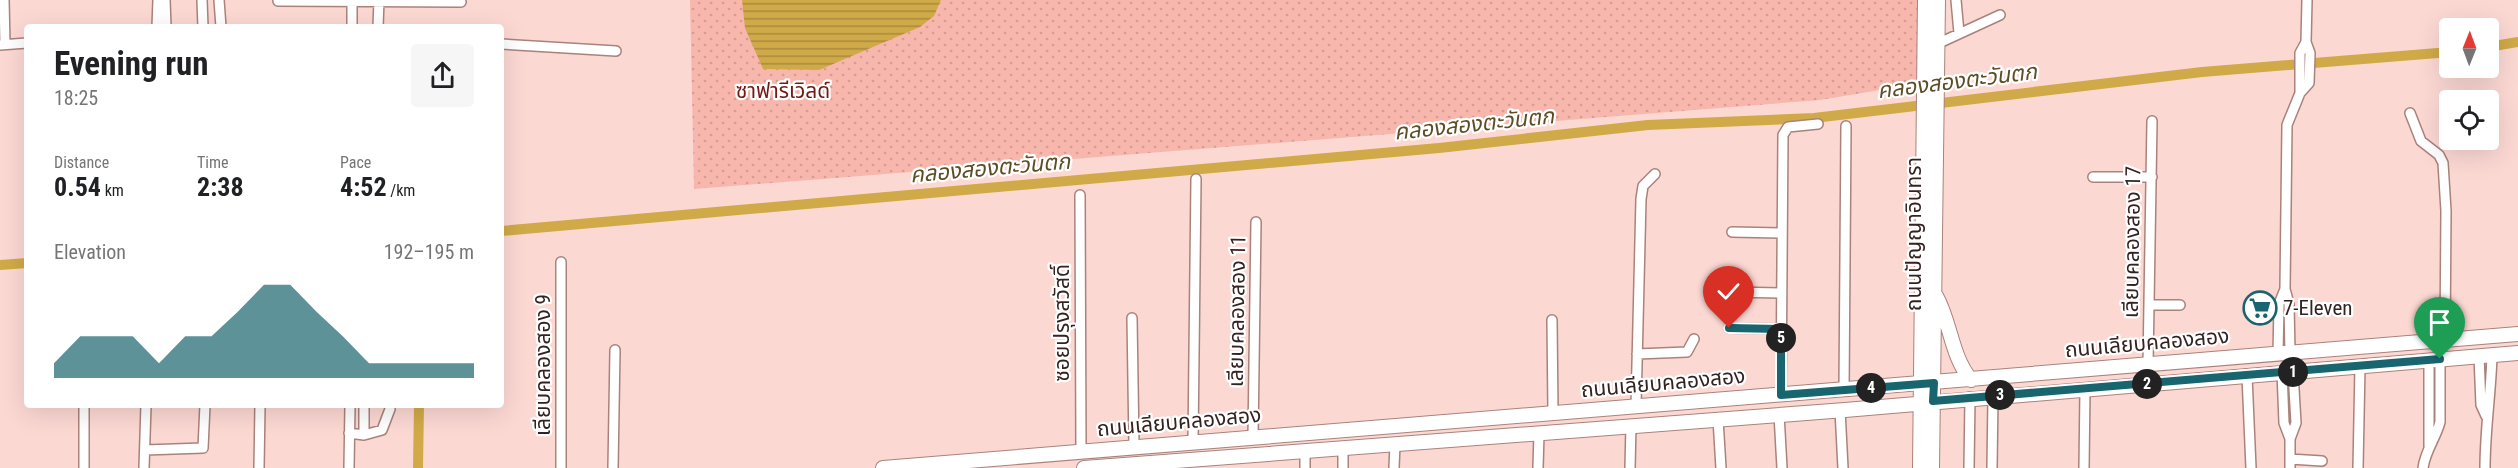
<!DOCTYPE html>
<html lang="en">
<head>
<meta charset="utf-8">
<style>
  :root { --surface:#fff; --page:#f6f6f6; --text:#202124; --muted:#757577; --accent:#19656f }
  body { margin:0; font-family:"Roboto Condensed","Noto Sans Thai",sans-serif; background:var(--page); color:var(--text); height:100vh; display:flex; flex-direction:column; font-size:22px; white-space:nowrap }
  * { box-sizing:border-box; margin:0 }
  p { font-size:20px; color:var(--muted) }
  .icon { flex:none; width:33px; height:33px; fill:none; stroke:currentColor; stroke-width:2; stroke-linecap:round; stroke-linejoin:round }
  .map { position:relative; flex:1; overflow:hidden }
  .drawer { position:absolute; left:24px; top:24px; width:480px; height:384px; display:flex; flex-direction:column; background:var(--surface); border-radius:6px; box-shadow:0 6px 24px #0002 }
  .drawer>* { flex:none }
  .needle { width:39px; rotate:1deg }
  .fabs { position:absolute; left:2439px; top:18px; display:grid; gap:12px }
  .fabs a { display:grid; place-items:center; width:60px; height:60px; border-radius:6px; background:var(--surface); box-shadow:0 6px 24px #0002; font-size:30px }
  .pin { position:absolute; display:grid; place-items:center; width:51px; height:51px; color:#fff; margin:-62px -26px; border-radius:50% 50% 50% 0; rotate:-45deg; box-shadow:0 0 6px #0007 }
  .pin .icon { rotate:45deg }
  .km { position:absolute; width:30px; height:30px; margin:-15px; border-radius:50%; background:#222; color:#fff; font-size:16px; line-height:30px; text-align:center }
  .round { display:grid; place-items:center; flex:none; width:63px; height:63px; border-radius:6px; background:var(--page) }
  .summary { display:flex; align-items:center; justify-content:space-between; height:102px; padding:0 30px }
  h1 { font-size:33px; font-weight:700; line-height:45px }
  .stats { display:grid; grid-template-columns:repeat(3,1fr); gap:9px; height:102px; padding:6px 30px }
  .stats div { display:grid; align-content:center }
  .stats b { font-size:26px; font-weight:700 }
  .stats small { font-size:16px; font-weight:400 }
  .stats p { font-size:16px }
  .chart { height:168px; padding:12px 30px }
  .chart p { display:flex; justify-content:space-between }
  .chart svg { width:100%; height:108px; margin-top:6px; fill:var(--accent); opacity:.7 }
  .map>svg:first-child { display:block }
</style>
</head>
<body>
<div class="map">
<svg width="2518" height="468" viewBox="0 0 2518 468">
  <defs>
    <pattern id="park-dots" width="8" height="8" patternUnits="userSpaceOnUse" patternTransform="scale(1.5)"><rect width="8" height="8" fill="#f8b7ad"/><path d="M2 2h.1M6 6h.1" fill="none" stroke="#d59d95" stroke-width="1.8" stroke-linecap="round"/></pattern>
    <pattern id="water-rules" width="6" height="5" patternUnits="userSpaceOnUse" patternTransform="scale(1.5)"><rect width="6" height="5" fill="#d0aa48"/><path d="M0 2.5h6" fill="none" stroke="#a98a3c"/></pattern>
  </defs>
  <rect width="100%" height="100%" fill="#fcd8d3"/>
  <path fill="url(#park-dots)" d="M690,0h1230l-4,84 -96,16 -1126,89z"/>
  <path fill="url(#water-rules)" d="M742,0h199l-7,16 -14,11 -101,43 -56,-1 -18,-41z"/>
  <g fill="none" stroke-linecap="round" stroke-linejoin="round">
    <path stroke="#d0aa48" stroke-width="10" d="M2488,47l30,-5
      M501,231l938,-83 209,-23 166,-7 388,-46 248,-20
      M0,265l27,-2
      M418,468l1,-63"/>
    <g stroke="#aa827c" stroke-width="12">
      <path id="street" d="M4,0l1,44
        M165,0l1,27
        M202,0l1,27
        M219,0l2,27
        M1956,0l3,33
        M278,1l183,1
        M157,27l1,-27
        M352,27v-27
        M378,27l1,-27
        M501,44l115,7
        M1937,44l63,-29
        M0,45l27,-2
        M2300,93v-40l6,-11
        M2410,113l11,28 18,14 4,8 3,48 -1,129
        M2093,177h59
        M1080,195l1,256
        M1732,232l50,1
        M1730,292l51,1
        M2150,305h30
        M1132,318l2,128
        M1552,320l1,93
        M1729,328l52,1
        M2290,353l-1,-49 -4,-15 2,-164 13,-32 9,-10 1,-30 -4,-11 1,-42
        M1637,354l50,-2 7,-13
        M2278,354l1,-50 6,-15
        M2479,356l2,49 5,11
        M2429,361v85
        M2148,364l4,-243
        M2282,372l2,51 6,16
        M2247,376l4,92
        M1844,390l2,-264
        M1781,395l2,-260 5,-8 30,-3
        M1636,406l5,-207 2,-13 12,-12
        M1840,410l3,58
        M1779,414l3,54
        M1718,419l3,49
        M349,433l15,2v-30
        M364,435l18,-5 8,-21
        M1253,437l3,-215
        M1193,442l3,-263
        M145,450l58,-2 2,-43
        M1305,451v17
        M2290,459l32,2
        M84,468v-63
        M144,468l2,-63
        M259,468l1,-63
        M349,468l1,-63
        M561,468v-206
        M613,468l2,-118
        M1343,468v-20
        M1394,468l1,-24
        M1538,468l1,-35
        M1630,468l1,-43
        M1969,468l1,-71
        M1992,468l1,-72
        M2084,468l1,-79
        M2290,468v-29l6,-16 -3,-51
        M2358,468l2,-102
        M2423,468c2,-17 13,-30 17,-46v-63
        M2485,468c0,-39 6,-75 7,-113"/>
    </g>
    <g stroke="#aa827c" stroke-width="16">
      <path id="secondary" d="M1936,296c15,27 15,60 35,84
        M883,468l1635,-134
        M1084,468l761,-58 673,-57
        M1920,468l5,-468
        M1932,468l6,-468"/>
    </g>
    <use href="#street" stroke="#fff" stroke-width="9"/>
    <use href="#secondary" stroke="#fff" stroke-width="14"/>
  </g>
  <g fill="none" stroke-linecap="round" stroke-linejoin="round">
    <g stroke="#fff" stroke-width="12">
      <path id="route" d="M1729,328l52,1v66l153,-12 -1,18 507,-42"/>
    </g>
    <use href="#route" stroke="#19656f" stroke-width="8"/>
  </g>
  <defs>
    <g id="supermarket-ring" transform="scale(1.725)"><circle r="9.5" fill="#fff" stroke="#19656f" stroke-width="1.5"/><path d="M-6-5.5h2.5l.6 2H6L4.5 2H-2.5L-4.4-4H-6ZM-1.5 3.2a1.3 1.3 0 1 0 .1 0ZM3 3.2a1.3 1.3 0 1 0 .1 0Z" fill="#19656f"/></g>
  </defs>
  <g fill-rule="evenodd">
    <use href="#supermarket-ring" x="2260" y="308"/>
  </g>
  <g text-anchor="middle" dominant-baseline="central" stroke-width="4.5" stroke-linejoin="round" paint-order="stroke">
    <g font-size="21" fill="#711914" stroke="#fff">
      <text x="783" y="91">ซาฟารีเวิลด์</text>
    </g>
    <g font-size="21" fill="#332220" stroke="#fff">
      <text transform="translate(1914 234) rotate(-90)">ถนนปัญญาอินทรา</text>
      <text transform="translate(2132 242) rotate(-89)">เลียบคลองสอง 17</text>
      <text transform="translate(1237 311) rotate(-89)">เลียบคลองสอง 11</text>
      <text transform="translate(1062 323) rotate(-90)">ซอยปรุงสวัสดิ์</text>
      <text transform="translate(2147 343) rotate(-5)">ถนนเลียบคลองสอง</text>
      <text transform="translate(543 365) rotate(-90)">เลียบคลองสอง 9</text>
      <text transform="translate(1663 383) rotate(-5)">ถนนเลียบคลองสอง</text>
      <text transform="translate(1179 422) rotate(-5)">ถนนเลียบคลองสอง</text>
    </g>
    <g font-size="21" fill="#332220" stroke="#fff" text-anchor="start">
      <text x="2283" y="308">7-Eleven</text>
    </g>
    <g font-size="22" font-style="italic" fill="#5d4d25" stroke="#fff">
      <text transform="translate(1957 81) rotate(-7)">คลองสองตะวันตก</text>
      <text transform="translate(1474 124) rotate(-6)">คลองสองตะวันตก</text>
      <text transform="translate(990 168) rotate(-5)">คลองสองตะวันตก</text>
    </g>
  </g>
</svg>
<div class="fabs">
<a><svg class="needle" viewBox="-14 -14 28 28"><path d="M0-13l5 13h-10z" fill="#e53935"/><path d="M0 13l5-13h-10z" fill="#757577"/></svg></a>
<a><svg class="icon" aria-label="locate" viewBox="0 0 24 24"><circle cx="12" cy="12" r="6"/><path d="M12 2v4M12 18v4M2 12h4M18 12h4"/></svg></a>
</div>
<div class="pin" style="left:2440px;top:359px;background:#1e9e55"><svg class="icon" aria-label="arrive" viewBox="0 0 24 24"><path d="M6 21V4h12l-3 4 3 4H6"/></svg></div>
<div class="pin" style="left:1729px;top:328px;background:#d93025"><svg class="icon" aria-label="check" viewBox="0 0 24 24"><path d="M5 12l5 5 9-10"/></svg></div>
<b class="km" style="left:2293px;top:372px">1</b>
<b class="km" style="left:2147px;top:384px">2</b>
<b class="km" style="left:2000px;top:395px">3</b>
<b class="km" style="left:1871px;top:388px">4</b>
<b class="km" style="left:1781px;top:338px">5</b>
<section class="drawer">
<div class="summary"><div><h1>Evening run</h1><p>18:25</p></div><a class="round"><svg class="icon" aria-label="share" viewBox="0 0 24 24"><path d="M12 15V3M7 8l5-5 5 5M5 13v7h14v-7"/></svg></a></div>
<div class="stats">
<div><p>Distance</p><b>0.54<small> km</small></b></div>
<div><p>Time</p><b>2:38</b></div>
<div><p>Pace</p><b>4:52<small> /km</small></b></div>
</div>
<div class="chart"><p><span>Elevation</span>192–195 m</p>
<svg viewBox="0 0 160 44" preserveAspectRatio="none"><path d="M0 44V38L10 27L20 27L30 27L40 38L50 27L60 27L70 17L80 6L90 6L100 17L110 27L120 38L130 38L140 38L150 38L160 38V44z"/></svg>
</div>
</section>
</div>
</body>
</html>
